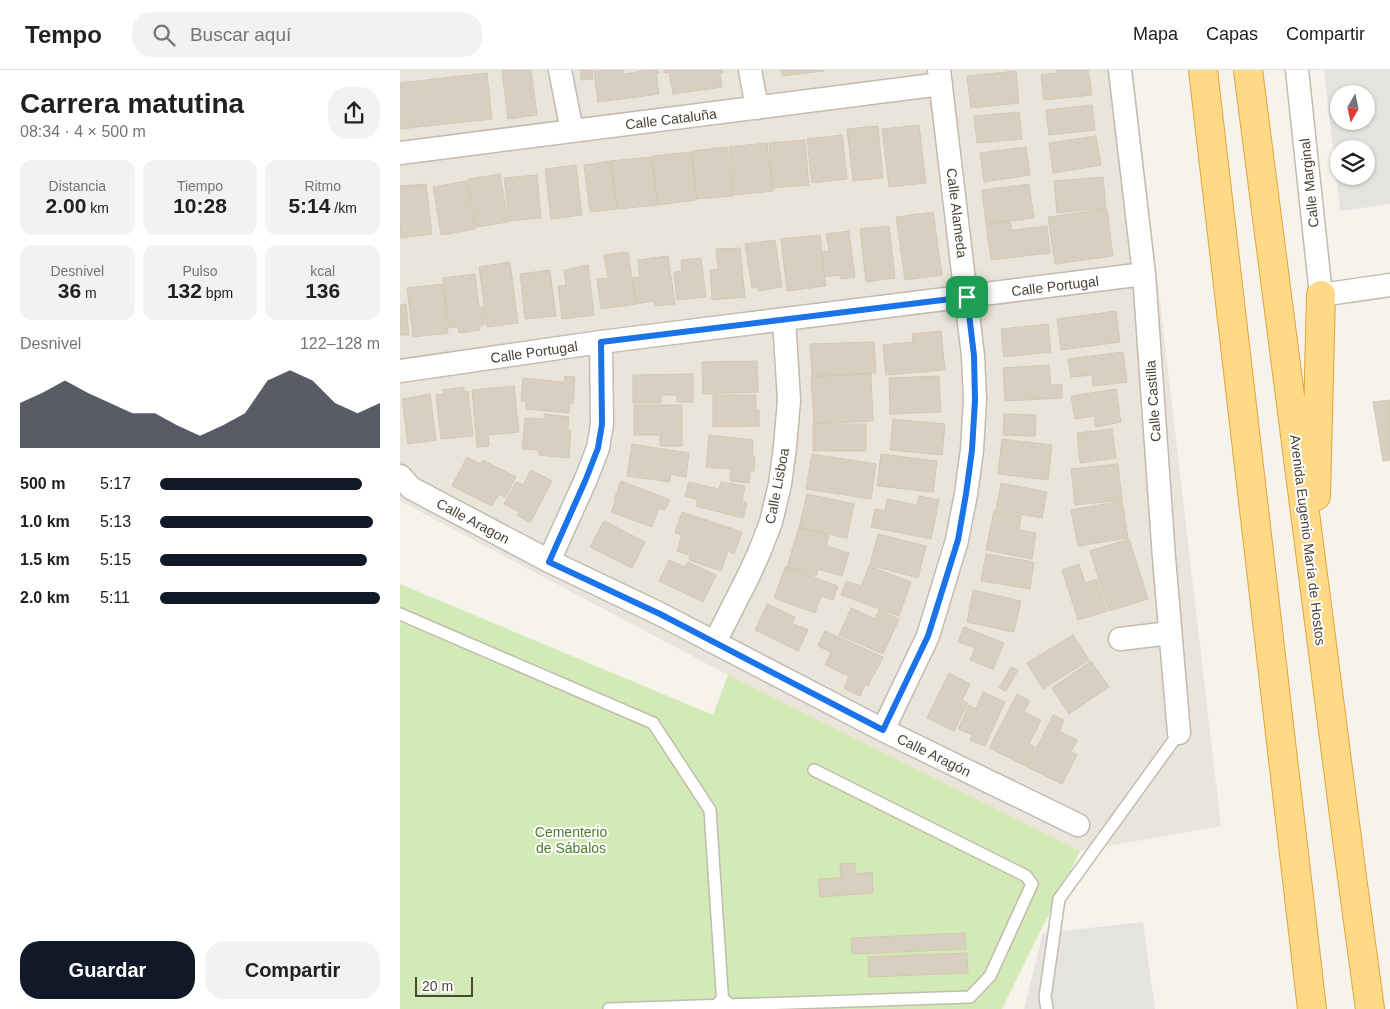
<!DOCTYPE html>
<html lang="es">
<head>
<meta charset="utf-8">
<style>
  :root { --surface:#fff; --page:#f2f2f2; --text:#202124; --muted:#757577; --line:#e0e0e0; --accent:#111827 }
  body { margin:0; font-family:Arial,sans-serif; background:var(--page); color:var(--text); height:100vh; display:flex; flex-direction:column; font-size:19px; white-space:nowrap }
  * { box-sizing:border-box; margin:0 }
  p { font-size:16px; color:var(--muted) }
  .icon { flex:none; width:28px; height:28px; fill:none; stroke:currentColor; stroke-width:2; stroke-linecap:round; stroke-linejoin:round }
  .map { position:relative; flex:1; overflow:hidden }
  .sheet { display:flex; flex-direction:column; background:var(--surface); width:400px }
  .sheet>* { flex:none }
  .needle { width:32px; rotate:189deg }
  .buttons { position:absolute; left:930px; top:15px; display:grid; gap:10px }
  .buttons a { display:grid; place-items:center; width:45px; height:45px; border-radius:50%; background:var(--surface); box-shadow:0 1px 4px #0004; font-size:25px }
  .scale { position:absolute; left:15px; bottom:12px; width:58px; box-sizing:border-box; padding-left:5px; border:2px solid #4b4439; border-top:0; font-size:14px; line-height:18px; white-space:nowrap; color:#4b4439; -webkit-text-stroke:4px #fff; paint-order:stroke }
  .pin { position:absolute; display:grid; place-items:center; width:42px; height:42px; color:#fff; margin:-21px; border-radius:10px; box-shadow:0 2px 8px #0006 }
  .round { display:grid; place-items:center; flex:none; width:52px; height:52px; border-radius:20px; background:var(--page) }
  .overview { display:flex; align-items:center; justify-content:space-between; height:85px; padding:0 20px }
  h1 { font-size:28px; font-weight:600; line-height:38px }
  .metrics { display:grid; grid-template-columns:repeat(3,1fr); gap:8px; height:85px; padding:5px 20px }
  .metrics div { display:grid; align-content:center; border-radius:12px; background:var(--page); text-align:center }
  .metrics b { font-size:21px; font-weight:600 }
  .metrics small { font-size:14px; font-weight:400 }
  .metrics p { font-size:14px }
  .chart { height:140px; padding:10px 20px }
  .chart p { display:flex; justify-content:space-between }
  .chart svg { width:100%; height:90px; margin-top:5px; fill:var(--accent); opacity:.7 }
  .button { display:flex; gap:10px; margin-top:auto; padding:10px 20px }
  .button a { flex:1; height:58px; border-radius:20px; background:var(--accent); color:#fff; font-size:20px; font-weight:600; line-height:58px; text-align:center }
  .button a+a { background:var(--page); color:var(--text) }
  ul { padding:0 20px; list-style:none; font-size:16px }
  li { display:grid; grid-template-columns:80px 60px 1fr; align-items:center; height:38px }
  li i { height:12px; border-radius:6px; background:var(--accent) }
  header { display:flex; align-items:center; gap:30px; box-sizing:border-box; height:70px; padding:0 25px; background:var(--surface); border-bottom:1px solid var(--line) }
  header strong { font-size:24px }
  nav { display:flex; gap:28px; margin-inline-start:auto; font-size:18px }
  .search { width:350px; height:45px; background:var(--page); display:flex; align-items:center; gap:12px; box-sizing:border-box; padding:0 18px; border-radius:20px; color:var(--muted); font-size:19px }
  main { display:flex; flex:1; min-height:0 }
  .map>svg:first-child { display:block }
</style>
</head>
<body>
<header>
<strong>Tempo</strong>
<div class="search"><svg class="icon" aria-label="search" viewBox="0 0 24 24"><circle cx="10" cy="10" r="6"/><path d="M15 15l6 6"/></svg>Buscar aquí</div>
<nav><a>Mapa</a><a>Capas</a><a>Compartir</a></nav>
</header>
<main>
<section class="sheet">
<div class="overview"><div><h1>Carrera matutina</h1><p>08:34 · 4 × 500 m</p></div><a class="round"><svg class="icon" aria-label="share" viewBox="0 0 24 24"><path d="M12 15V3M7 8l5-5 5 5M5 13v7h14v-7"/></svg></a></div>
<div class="metrics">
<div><p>Distancia</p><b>2.00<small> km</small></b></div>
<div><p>Tiempo</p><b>10:28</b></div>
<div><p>Ritmo</p><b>5:14<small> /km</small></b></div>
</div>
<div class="metrics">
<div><p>Desnivel</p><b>36<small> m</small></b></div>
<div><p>Pulso</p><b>132<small> bpm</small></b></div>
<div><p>kcal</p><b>136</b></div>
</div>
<div class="chart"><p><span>Desnivel</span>122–128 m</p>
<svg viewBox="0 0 160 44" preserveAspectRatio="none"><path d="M0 44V22L10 17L20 11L30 17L40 22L50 27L60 27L70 33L80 38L90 33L100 27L110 11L120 6L130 11L140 22L150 27L160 22V44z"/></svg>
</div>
<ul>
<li><b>500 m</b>5:17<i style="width:92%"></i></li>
<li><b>1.0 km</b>5:13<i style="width:97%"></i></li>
<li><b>1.5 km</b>5:15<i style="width:94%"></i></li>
<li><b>2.0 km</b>5:11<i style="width:100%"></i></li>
</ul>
<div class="button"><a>Guardar</a><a>Compartir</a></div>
</section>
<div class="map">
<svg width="990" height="939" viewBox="0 0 990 939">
  <rect width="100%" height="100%" fill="#f6f3ec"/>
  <path fill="#eae5da" d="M0,0h733l88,756 -141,25 -352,-176 -328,-174z"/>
  <path fill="#d2eab5" d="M0,514l313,131 15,-40 352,176 -78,158h-602z"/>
  <path fill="#e5e3e0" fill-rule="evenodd" d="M924,0h66v134l-50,7zM939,24h27v27h-27zM939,79h27v27h-27z
    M743,852l12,87h-131l19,-76z"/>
  <path fill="#d8cfc1" stroke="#d3c7b4" d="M106,0h25l6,45 -29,4 -6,-48z
    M180,0h12l1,9 -12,1z
    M223,0l1,4 24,-4h10l1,3 -3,1 3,20 -61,8 -4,-31z
    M264,0h58l1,3h-3l2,14 -49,7 -4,-22 -5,1z
    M381,0h43v1l-42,5z
    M656,0h32l4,25 -48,5 -3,-25 16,-2z
    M616,1l3,32 -48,5 -4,-32z
    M87,3l5,46 -92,10v-46z
    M692,35l3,25 -46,5 -3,-25z
    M619,42l3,27 -45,4 -3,-27z
    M519,55l7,58 -37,4 -7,-58z
    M478,56l5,52 -30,3 -6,-52z
    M442,65l5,44 -35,4 -5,-44z
    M696,66l5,29 -48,8 -4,-30z
    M405,70l4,45 -36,3 -4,-45z
    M367,73l6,48 -39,4 -5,-48z
    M327,77l6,49 -36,3 -5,-48z
    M626,77l4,28 -46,7 -4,-29z
    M291,82l6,48 -39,5 -6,-49z
    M251,87l7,48 -41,4 -6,-48z
    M211,91l6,48 -27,3 -6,-47z
    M176,95l6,50 -31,4 -6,-50z
    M100,104l8,48 -32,5 -8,-48z
    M137,105l4,43 -32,3 -5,-43z
    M703,107l3,31 -49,5 -3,-32z
    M67,111l8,48 -34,6 -8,-48z
    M26,114l6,50 -31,4 -1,-12v-40z
    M629,114l5,34 -48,6 -4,-34z
    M707,139l6,47 -58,8 -7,-47z
    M533,142l9,63 -37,5 -9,-63z
    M610,151l2,9 35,-4 3,27 -59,7 -5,-36z
    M489,156l6,52 -29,4 -6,-53z
    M449,161l6,46 -14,2v-4l-16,2 -3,-25 7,-1 -3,-17z
    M420,165l6,51 -39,5 -6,-52z
    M375,170l7,47 -24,4 -1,-4 -5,1 -7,-44z
    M340,178l5,49 -33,3 -2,-30 8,-1 -2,-20z
    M228,182l8,52 -35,5 -4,-30 11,-1 -4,-23z
    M268,186l7,48 -20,2v-5l-19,3 -3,-26 7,-1 -2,-17z
    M301,188l5,39 -29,3 -3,-28 8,-1 -1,-11z
    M110,192l8,61 -31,4 -8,-60z
    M188,195l6,50 -32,4 -4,-33 8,-1 -2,-15z
    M150,200l6,46 -31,3 -5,-45z
    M75,204l4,34 4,-1 2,17 -5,1v5l-21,3 -1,-6 -9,1 -6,-50z
    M43,214l5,49 -35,4 -6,-49z
    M6,234l3,31h-9v-30z
    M716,241l4,31 -59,8 -4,-31z
    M648,254l3,28 -47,5 -3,-28z
    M541,261l4,39 -59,5 -3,-30 30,-3 -1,-8z
    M474,272l2,31 -64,3 -2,-32z
    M723,282l4,30 -34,4 -1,-11 -21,2 -3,-18z
    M357,291l1,31 -55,2 -1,-32z
    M649,295l2,20 11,-1v14l-57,3 -2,-33z
    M293,304v28h-16v-7h-16v8h-28v-28z
    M471,304l2,47 -59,3 -3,-47z
    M165,306l10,1 -2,27 -3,-1 -1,10 -43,-4v-8h-5l2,-23 41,4z
    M539,306l2,36 -51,2 -1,-36z
    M114,316l5,46 -31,3 1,11 -12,1 -5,-57z
    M64,317v5l4,-1 5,45 -32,3 -5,-44 8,-1 -1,-4z
    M716,319l5,33 -25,5 -2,-11 -19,3 -4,-23z
    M30,324l6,46 -28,4 -6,-45z
    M313,325h43v15h3v16l-46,1z
    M990,330v60l-7,1 -10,-59z
    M234,335h48v41h-22v-11h-26z
    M144,344l25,3 -1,13 3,1 -2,27 -30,-3v-5l-17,-1 3,-31 19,1z
    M604,344l32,1 -1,21 -32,-1z
    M493,349l52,5 -3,31 -52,-5z
    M413,354h53v27h-53z
    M712,359l4,29 -36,5 -3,-30z
    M309,365l44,5 -1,16h3l-1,15h-4l-1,12 -19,-2 1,-12 -25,-2z
    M602,369l50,6 -4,35 -50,-6z
    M232,374l57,9 -3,24 -15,-3 -1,8 -43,-6z
    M412,384l64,10 -5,35 -65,-10z
    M481,384l56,7 -4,31 -56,-6z
    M67,387l14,7 2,-4 33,17 -11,21 -6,-4 -7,12 -40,-20z
    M718,394l4,36 -47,5 -4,-36z
    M131,400l21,11 -22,42 -13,-8 2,-3 -15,-8 12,-22 7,3z
    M221,411l49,19 -5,10 -6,-2 -7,19 -41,-15 5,-11 -2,-1z
    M289,412l30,7 2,-7 24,4 -3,15 5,2 -4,15 -47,-12 2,-6 -13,-4z
    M601,413l46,9 -5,26 -46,-8z
    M407,424l47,10 -7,34 -48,-10z
    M519,426l20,4 -8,39 -60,-12 4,-18 10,2 2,-12 30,6z
    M722,431l6,37 -50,8 -7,-36z
    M594,441l27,5 -2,14 17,3 -4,26 -46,-9z
    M282,442l60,20 -8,22 -6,-3 -7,20 -32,-11 1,-5 -13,-4 5,-16 -7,-2z
    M204,451l41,21 -13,26 -42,-21z
    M399,457l30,9 -3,10 23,7 -7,23 -24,-7 -2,7 -29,-9z
    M478,464l48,12 -8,32 -48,-13z
    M729,469l19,60 -39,12 -19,-60z
    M586,484l48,8 -4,27 -49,-8z
    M269,490l16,7 3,-5 28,13 -13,27 -44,-21z
    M679,494l6,19 12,-4 10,32 -29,9 -16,-50z
    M469,496l42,16 -12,34 -58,-21 5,-14 15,5z
    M385,497l53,19 -5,14 -12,-4 -6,17 -41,-15z
    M573,520l48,11 -7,31 -47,-10z
    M367,534l28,13 -3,6 16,7 -10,21 -43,-21z
    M451,538l24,11 4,-9 20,9 -16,35 -44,-19z
    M564,557l40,16 -11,26 -23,-9 5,-12 -17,-6z
    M425,561l58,26 -9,18h-1l-5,11 -3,-2 -5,12 -16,-8 5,-12 -24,-11 6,-13 -13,-6z
    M673,565l16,25 -46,29 -16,-26z
    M691,591l18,26 -40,27 -17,-26z
    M611,597l7,3 -12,21 -7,-3z
    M549,603l21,11 -8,16 6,3 -14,28 -27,-13z
    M583,622l22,10 -20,44 -15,-6 2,-5 -14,-6 11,-24 7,4z
    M617,624l13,7 -6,11 17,8 -12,24 6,3 -9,19 -37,-18z
    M653,645l11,5 -5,11 18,9 -6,12 6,3 -15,29 -35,-17z
    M455,793v11l17,-2 1,21 -53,4 -2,-18 23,-1 -1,-14z
    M565,863l1,16 -114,5 -1,-16z
    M567,883l1,20 -99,4 -1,-20z"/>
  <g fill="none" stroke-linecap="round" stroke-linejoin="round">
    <g stroke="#c2bbae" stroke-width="14">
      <path id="service" d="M0,544l253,109 57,87 13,196
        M209,939l361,-12 20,-21 42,-92 -6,-8 -212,-106
        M647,939l-2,-12 14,-98 120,-166"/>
    </g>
    <g stroke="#c2bbae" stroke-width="25">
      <path id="minor" d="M160,0l12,61
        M350,0l7,38
        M720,0l24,204 20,284 15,175
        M897,0l24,225 69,-10
        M0,83l541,-69
        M0,301l201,-29 543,-68
        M0,406l11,12 138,73 111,53 223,116 195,95
        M149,491l37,-82 12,-31 4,-24 -1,-82
        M720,569l50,-6
        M315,572l33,-65 11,-24 12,-31 9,-38 5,-37 4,-47 -5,-81
        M483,660l45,-94 29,-96 9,-46 6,-44 3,-50 -2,-44 -34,-286
        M323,936v3"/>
    </g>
    <g stroke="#e0a43c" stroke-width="30">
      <path id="trunk" d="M803,0l109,939
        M848,0l103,800 19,139
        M916,426l5,-201"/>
    </g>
    <use href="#service" stroke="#fff" stroke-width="11"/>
    <use href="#minor" stroke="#fff" stroke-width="22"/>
    <use href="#trunk" stroke="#ffd985" stroke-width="28"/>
  </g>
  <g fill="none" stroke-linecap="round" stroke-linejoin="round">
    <g stroke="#fff" stroke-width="10">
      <path id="route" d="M567,227l7,59 1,44 -3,50 -6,44 -8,46 -30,96 -45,94 -223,-116 -111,-52 37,-83 12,-31 4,-24 -1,-82z"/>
    </g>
    <use href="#route" stroke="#1a73e8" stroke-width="6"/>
  </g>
  <g text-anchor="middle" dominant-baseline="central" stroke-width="4" stroke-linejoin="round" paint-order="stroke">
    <g font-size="14" fill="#4b4439" stroke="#fff">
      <text transform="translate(271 49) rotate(-7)">Calle Cataluña</text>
      <text transform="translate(909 113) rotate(-96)">Calle Marginal</text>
      <text transform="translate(557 143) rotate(83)">Calle Alameda</text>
      <text transform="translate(655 216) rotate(-7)">Calle Portugal</text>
      <text transform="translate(134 282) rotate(-8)">Calle Portugal</text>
      <text transform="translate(753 331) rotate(-94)">Calle Castilla</text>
      <text transform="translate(377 416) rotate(-79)">Calle Lisboa</text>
      <text transform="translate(73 451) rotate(28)">Calle Aragon</text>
      <text transform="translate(908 470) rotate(83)">Avenida Eugenio María de Hostos</text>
      <text transform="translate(534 685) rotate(26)">Calle Aragón</text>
    </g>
    <g font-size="14" fill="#4a7f2a" stroke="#fff">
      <text x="171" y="762">Cementerio<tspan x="171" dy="16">de Sábalos</tspan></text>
    </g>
  </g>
</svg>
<div class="buttons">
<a><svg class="needle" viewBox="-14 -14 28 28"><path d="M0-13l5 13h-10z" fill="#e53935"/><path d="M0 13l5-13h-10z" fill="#757577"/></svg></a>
<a><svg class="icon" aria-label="layers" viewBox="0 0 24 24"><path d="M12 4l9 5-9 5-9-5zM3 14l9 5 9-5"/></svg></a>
</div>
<div class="scale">20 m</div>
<div class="pin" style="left:567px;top:227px;background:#1e9e55"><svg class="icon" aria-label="arrive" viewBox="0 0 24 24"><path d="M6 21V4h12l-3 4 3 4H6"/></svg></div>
</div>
</main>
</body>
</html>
